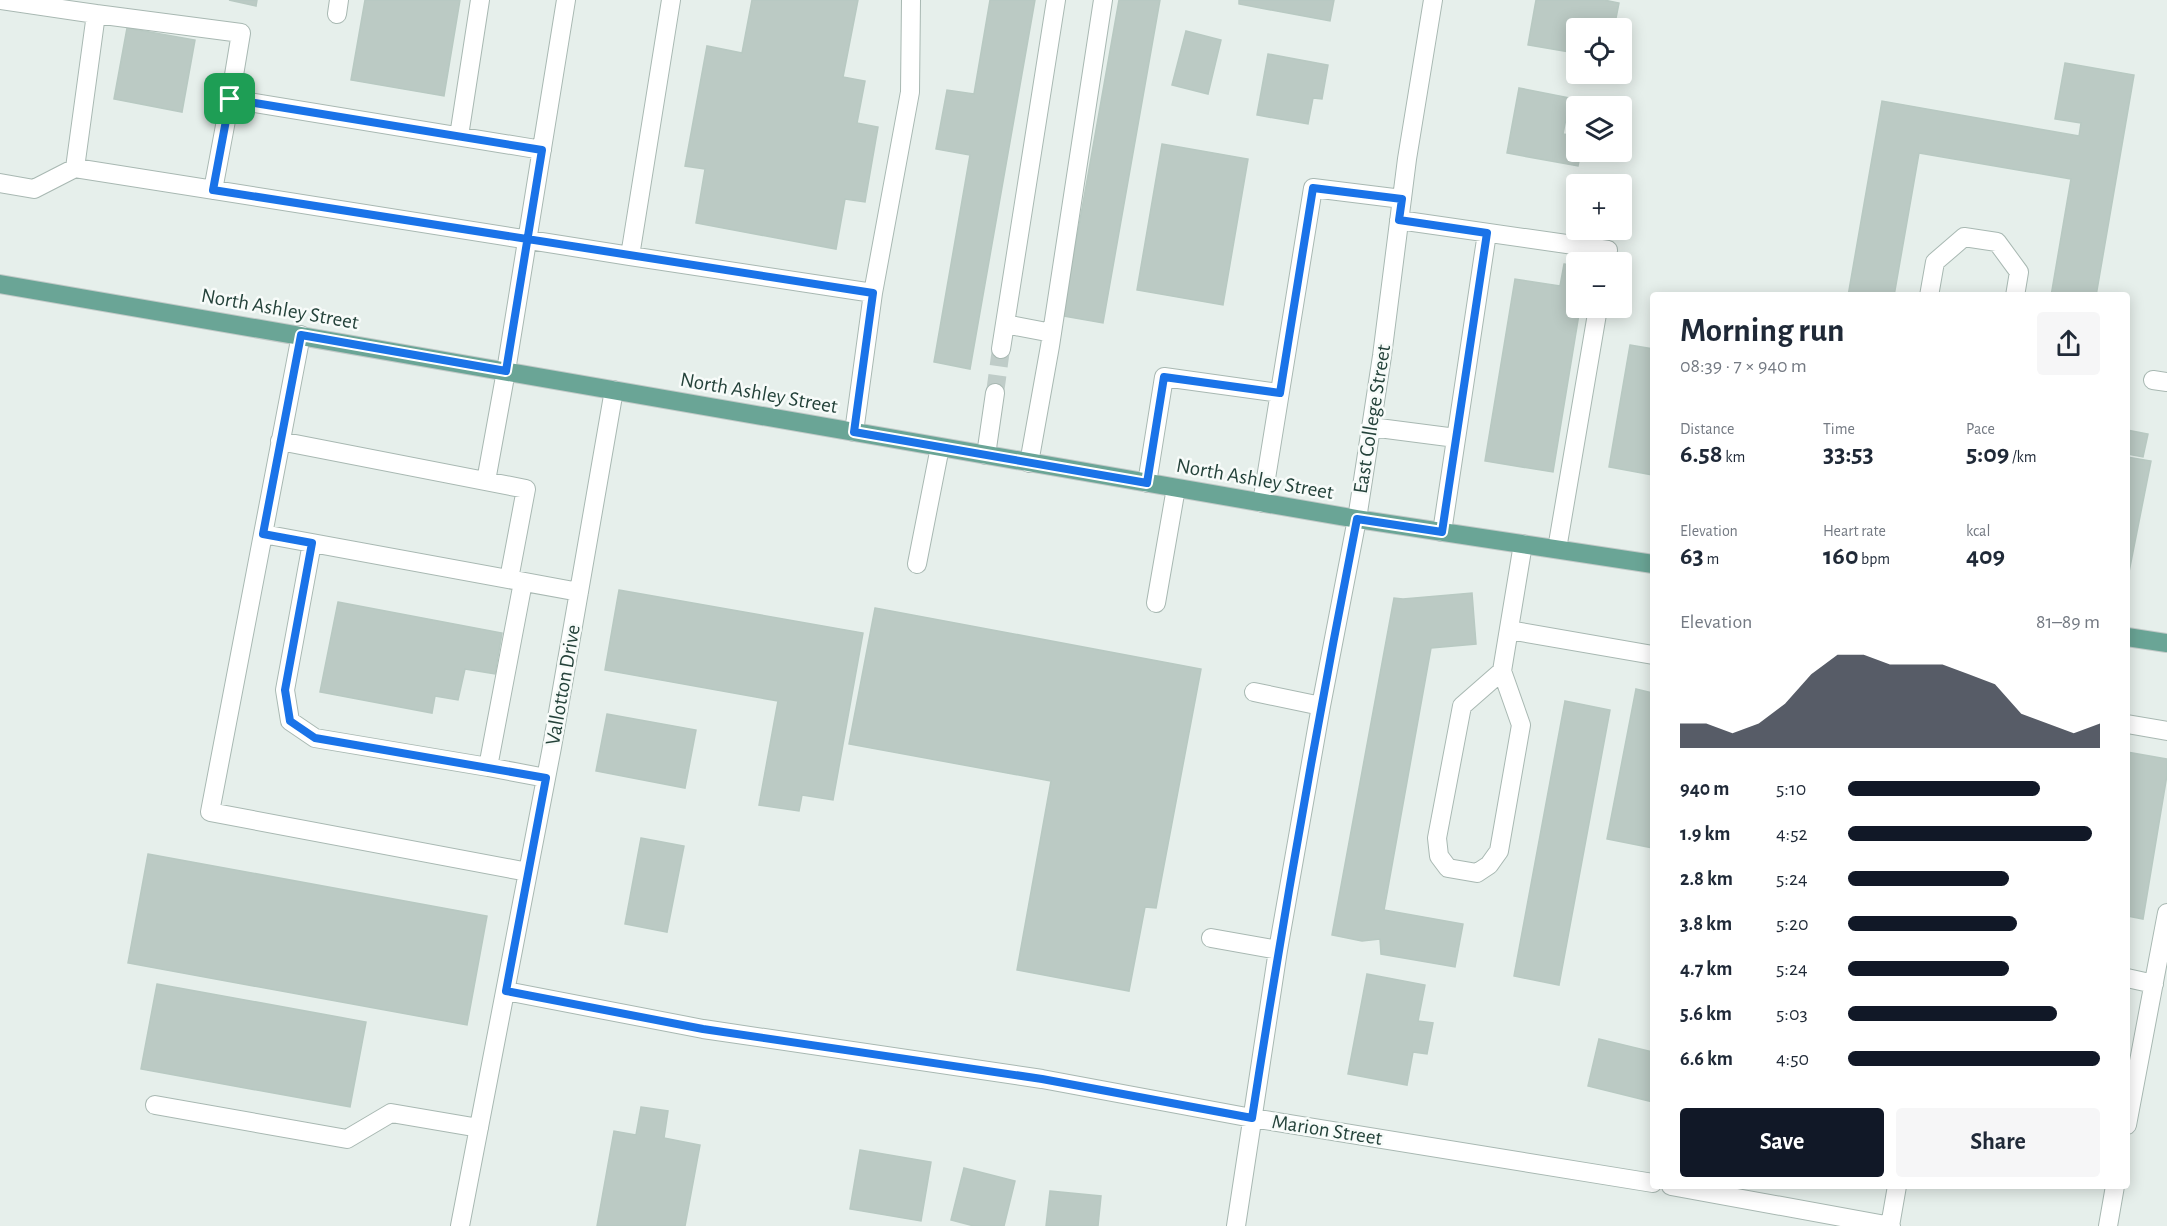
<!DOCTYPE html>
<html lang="en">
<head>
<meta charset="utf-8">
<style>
  :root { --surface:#fff; --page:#f6f6f7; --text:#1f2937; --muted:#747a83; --accent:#111827 }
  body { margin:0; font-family:"Alegreya Sans",sans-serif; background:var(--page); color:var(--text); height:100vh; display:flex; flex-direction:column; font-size:22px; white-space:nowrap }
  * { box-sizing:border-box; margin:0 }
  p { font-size:20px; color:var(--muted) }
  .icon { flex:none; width:33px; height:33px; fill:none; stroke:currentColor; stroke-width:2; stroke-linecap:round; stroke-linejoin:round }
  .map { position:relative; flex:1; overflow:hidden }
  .panel { position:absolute; left:1650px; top:292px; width:480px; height:897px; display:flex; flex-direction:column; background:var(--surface); border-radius:6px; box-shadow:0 3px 15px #0003 }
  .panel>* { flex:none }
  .tools { position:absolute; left:1566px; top:18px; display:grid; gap:12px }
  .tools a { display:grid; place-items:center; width:66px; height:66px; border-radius:6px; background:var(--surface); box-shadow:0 3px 15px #0003; font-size:30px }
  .pin { position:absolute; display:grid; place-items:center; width:51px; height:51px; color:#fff; margin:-26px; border-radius:12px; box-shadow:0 3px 9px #0006 }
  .round { display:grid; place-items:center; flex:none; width:63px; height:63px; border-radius:6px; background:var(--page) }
  .headline { display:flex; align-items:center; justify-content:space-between; height:102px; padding:0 30px }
  h1 { font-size:33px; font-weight:700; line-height:45px }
  .figures { display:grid; grid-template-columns:repeat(3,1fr); gap:9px; height:102px; padding:6px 30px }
  .figures div { display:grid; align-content:center }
  .figures b { font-size:26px; font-weight:700 }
  .figures small { font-size:16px; font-weight:400 }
  .figures p { font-size:16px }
  .chart { height:168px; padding:12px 30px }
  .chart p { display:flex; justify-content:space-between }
  .chart svg { width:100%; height:108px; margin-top:6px; fill:var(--accent); opacity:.7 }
  .primary-button { display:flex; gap:12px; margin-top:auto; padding:12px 30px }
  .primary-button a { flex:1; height:69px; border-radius:6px; background:var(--accent); color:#fff; font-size:24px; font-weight:700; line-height:69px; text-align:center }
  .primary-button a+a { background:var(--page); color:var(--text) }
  ul { padding:0 30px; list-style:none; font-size:20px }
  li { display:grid; grid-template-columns:96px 72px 1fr; align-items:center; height:45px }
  li i { height:15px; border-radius:8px; background:var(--accent) }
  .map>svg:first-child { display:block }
</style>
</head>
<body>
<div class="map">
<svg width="2167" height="1226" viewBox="0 0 2167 1226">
  <rect width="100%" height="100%" fill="#e6efeb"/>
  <path fill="#bbcac4" stroke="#b8c9c2" stroke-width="1.5" d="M229,0h28l-1,6z
    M365,0h95l-16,96 -93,-16z
    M752,0h106l-15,77 22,4 -8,42 21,4 -13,75 -20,-3 -9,50 -140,-26 9,-54 -20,-3 22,-120 35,7z
    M990,0h45l-65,369 -36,-7 36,-207 -34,-6 11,-59 27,4z
    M1119,0h41l-57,323 -40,-7z
    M1239,0h95l-4,21 -91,-17z
    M1536,0h68l15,3 -5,25h-38v25l-48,-8z
    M127,28l68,12 -13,72 -68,-13z
    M1186,31l35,9 -13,54 -36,-9z
    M1268,54l60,11 -6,34 -9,-1 -5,26 -51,-9z
    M2065,63l69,12 -38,221h-45l20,-117 -152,-26 -25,143h-46l34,-195 197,35 2,-13 -26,-4z
    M1519,88l51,10 -7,36 13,2v16h5l-3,14 -71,-13z
    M1162,144l86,15 -25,146 -86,-15z
    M1564,264l12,2v42h4l-27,164 -68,-11 30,-182 45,7z
    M1630,345l23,4v126l-44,-8z
    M2127,430l21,4 -5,23 -16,-3z
    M2127,457l24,4 -22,111h-2z
    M619,590l244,43 -30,167 -31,-5 -3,16 -40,-6 19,-104 -173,-31z
    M1472,593l4,51 -45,4 -47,262 79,14 -8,43 -74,-13 -1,-15 -18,2 -30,-6 62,-337 9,1z
    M338,602l164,31 -7,41 -30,-5 -7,31 -23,-4 -3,17 -112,-21z
    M875,608l326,61 -45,239 -11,-1 -16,84 -112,-21 34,-189 -202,-37z
    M1636,689l17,4v155l-46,-9z
    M1565,701l45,9 -51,275 -45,-9z
    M607,714l89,16 -11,58 -89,-17z
    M2127,752l40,7v16l-24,144 -16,-3z
    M641,838l43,8 -17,86 -42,-8z
    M148,854l339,62 -20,109 -339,-62z
    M1367,974l58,11 -7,36 15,2 -6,31 -14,-2 -6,33 -59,-11z
    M157,984l209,38 -16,85 -209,-38z
    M1599,1039l54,13v50l-65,-16z
    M641,1107l27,4 -4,27 36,7 -15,81h-88l17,-95 22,4z
    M860,1150l71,12 -10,59 -71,-12z
    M964,1168l51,13 -11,45h-30l-23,-6z
    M1050,1191l51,5 -3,30h-52z"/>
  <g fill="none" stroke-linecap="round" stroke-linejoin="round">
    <path stroke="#bfccc8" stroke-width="18" stroke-dasharray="18 9" stroke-linecap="butt" d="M995,393l6,-44"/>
    <g stroke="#a8b8b2" stroke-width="20">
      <path id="minor" d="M0,0l96,14 -21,154 555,88 41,-256
        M96,14l145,19 -11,66
        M337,14l2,-14
        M459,136l21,-136
        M0,183l34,6 41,-21
        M213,190l17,-91 312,51
        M1399,220l209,30 -2,12
        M630,256l243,37
        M1929,296l6,-34 29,-25 33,5 22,30 -4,24
        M1005,324l47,9
        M301,335l-91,477 318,60
        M1001,349l55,-349
        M2153,380l14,2
        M1371,427l85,11
        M854,432l19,-139 37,-201 1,-92
        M280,441l246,48 -17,90
        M986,455l9,-62
        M1029,463l21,-117 53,-346
        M486,481l20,-110 60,-371
        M1147,483l17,-106 115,16
        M1262,503l51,-315 89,11
        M1442,532l45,-299
        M263,534l316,58
        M312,543l-27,147 5,31 25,17 173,29 35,-185
        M1557,549l41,-241
        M917,564l23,-117
        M1156,603l20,-115
        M1509,630l144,25
        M1502,671l-40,35 -25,132 2,18 9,12 29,5 12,-8 10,-14 22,-126 -19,-54 21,-127
        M1254,692l67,14
        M2127,724l40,7
        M488,767l58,11
        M1211,938l67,12
        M2127,978l27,6
        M506,991l197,38 339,50 210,39 401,65
        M155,1105l192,34 44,-26 88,15
        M2127,1125l40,-212
        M1671,1186l220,40
        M460,1226l92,-479 62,-357
        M1236,1226l42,-276 43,-244 36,-187 25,-163 25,-197 26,-159
        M1890,1226l7,-40
        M2108,1226l7,-40"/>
    </g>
    <g stroke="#c2cac8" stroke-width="20">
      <path id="major" d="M0,284l1357,235 296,45
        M2127,637l40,6"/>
    </g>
    <use href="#minor" stroke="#fff" stroke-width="18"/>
    <use href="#major" stroke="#6aa596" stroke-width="18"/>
  </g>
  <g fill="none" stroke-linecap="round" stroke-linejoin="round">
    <g stroke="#fff" stroke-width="12">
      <path id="route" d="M230,99l312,51c-12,74 -24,148 -36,221l-205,-36 -38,199 49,9 -27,147 5,31 25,17 231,40 -40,213 197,38 339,50 210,39c31,-200 66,-400 105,-599l85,13 45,-299 -88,-13 3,-21 -89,-11 -33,205 -116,-16 -17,106 -293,-51 19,-139c-220,-34 -440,-68 -660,-103l17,-91"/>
    </g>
    <use href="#route" stroke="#1a73e8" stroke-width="8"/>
  </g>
  <g text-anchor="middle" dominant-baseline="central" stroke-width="5" stroke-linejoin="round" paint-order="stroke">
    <g font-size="21" fill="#24423a" stroke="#f7fbf9">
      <text transform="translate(280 309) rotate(10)">North Ashley Street</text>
      <text transform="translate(759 393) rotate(10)">North Ashley Street</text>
      <text transform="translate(1372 419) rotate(-81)">East College Street</text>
      <text transform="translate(1255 479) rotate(10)">North Ashley Street</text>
      <text transform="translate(563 685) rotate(-80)">Vallotton Drive</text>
      <text transform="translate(1327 1130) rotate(9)">Marion Street</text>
    </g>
  </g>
</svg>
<div class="tools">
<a><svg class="icon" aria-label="locate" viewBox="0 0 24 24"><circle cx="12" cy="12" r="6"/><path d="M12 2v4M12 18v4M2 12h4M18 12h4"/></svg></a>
<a><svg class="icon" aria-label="layers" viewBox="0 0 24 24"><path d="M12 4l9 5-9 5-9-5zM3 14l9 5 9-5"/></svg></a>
<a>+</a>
<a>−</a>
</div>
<div class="pin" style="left:230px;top:99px;background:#1e9e55"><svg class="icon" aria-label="arrive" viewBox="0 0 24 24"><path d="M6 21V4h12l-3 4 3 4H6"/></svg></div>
<section class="panel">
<div class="headline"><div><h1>Morning run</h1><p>08:39 · 7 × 940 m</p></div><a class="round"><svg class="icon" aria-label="share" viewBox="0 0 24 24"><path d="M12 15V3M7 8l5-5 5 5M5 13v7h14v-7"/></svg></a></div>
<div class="figures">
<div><p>Distance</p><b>6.58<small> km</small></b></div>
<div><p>Time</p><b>33:53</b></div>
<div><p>Pace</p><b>5:09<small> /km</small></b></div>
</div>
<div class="figures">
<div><p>Elevation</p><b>63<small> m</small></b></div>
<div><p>Heart rate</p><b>160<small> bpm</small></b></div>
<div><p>kcal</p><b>409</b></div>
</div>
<div class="chart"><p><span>Elevation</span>81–89 m</p>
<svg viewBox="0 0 160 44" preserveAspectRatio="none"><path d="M0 44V34L10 34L20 38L30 34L40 26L50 14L60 6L70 6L80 10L90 10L100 10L110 14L120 18L130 30L140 34L150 38L160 34V44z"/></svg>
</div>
<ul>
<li><b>940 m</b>5:10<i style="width:76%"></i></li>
<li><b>1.9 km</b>4:52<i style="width:97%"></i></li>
<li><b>2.8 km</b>5:24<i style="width:64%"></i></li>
<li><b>3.8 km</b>5:20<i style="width:67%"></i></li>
<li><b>4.7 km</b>5:24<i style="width:64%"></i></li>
<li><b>5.6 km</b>5:03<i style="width:83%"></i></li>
<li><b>6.6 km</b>4:50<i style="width:100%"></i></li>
</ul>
<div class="primary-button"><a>Save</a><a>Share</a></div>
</section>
</div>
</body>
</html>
